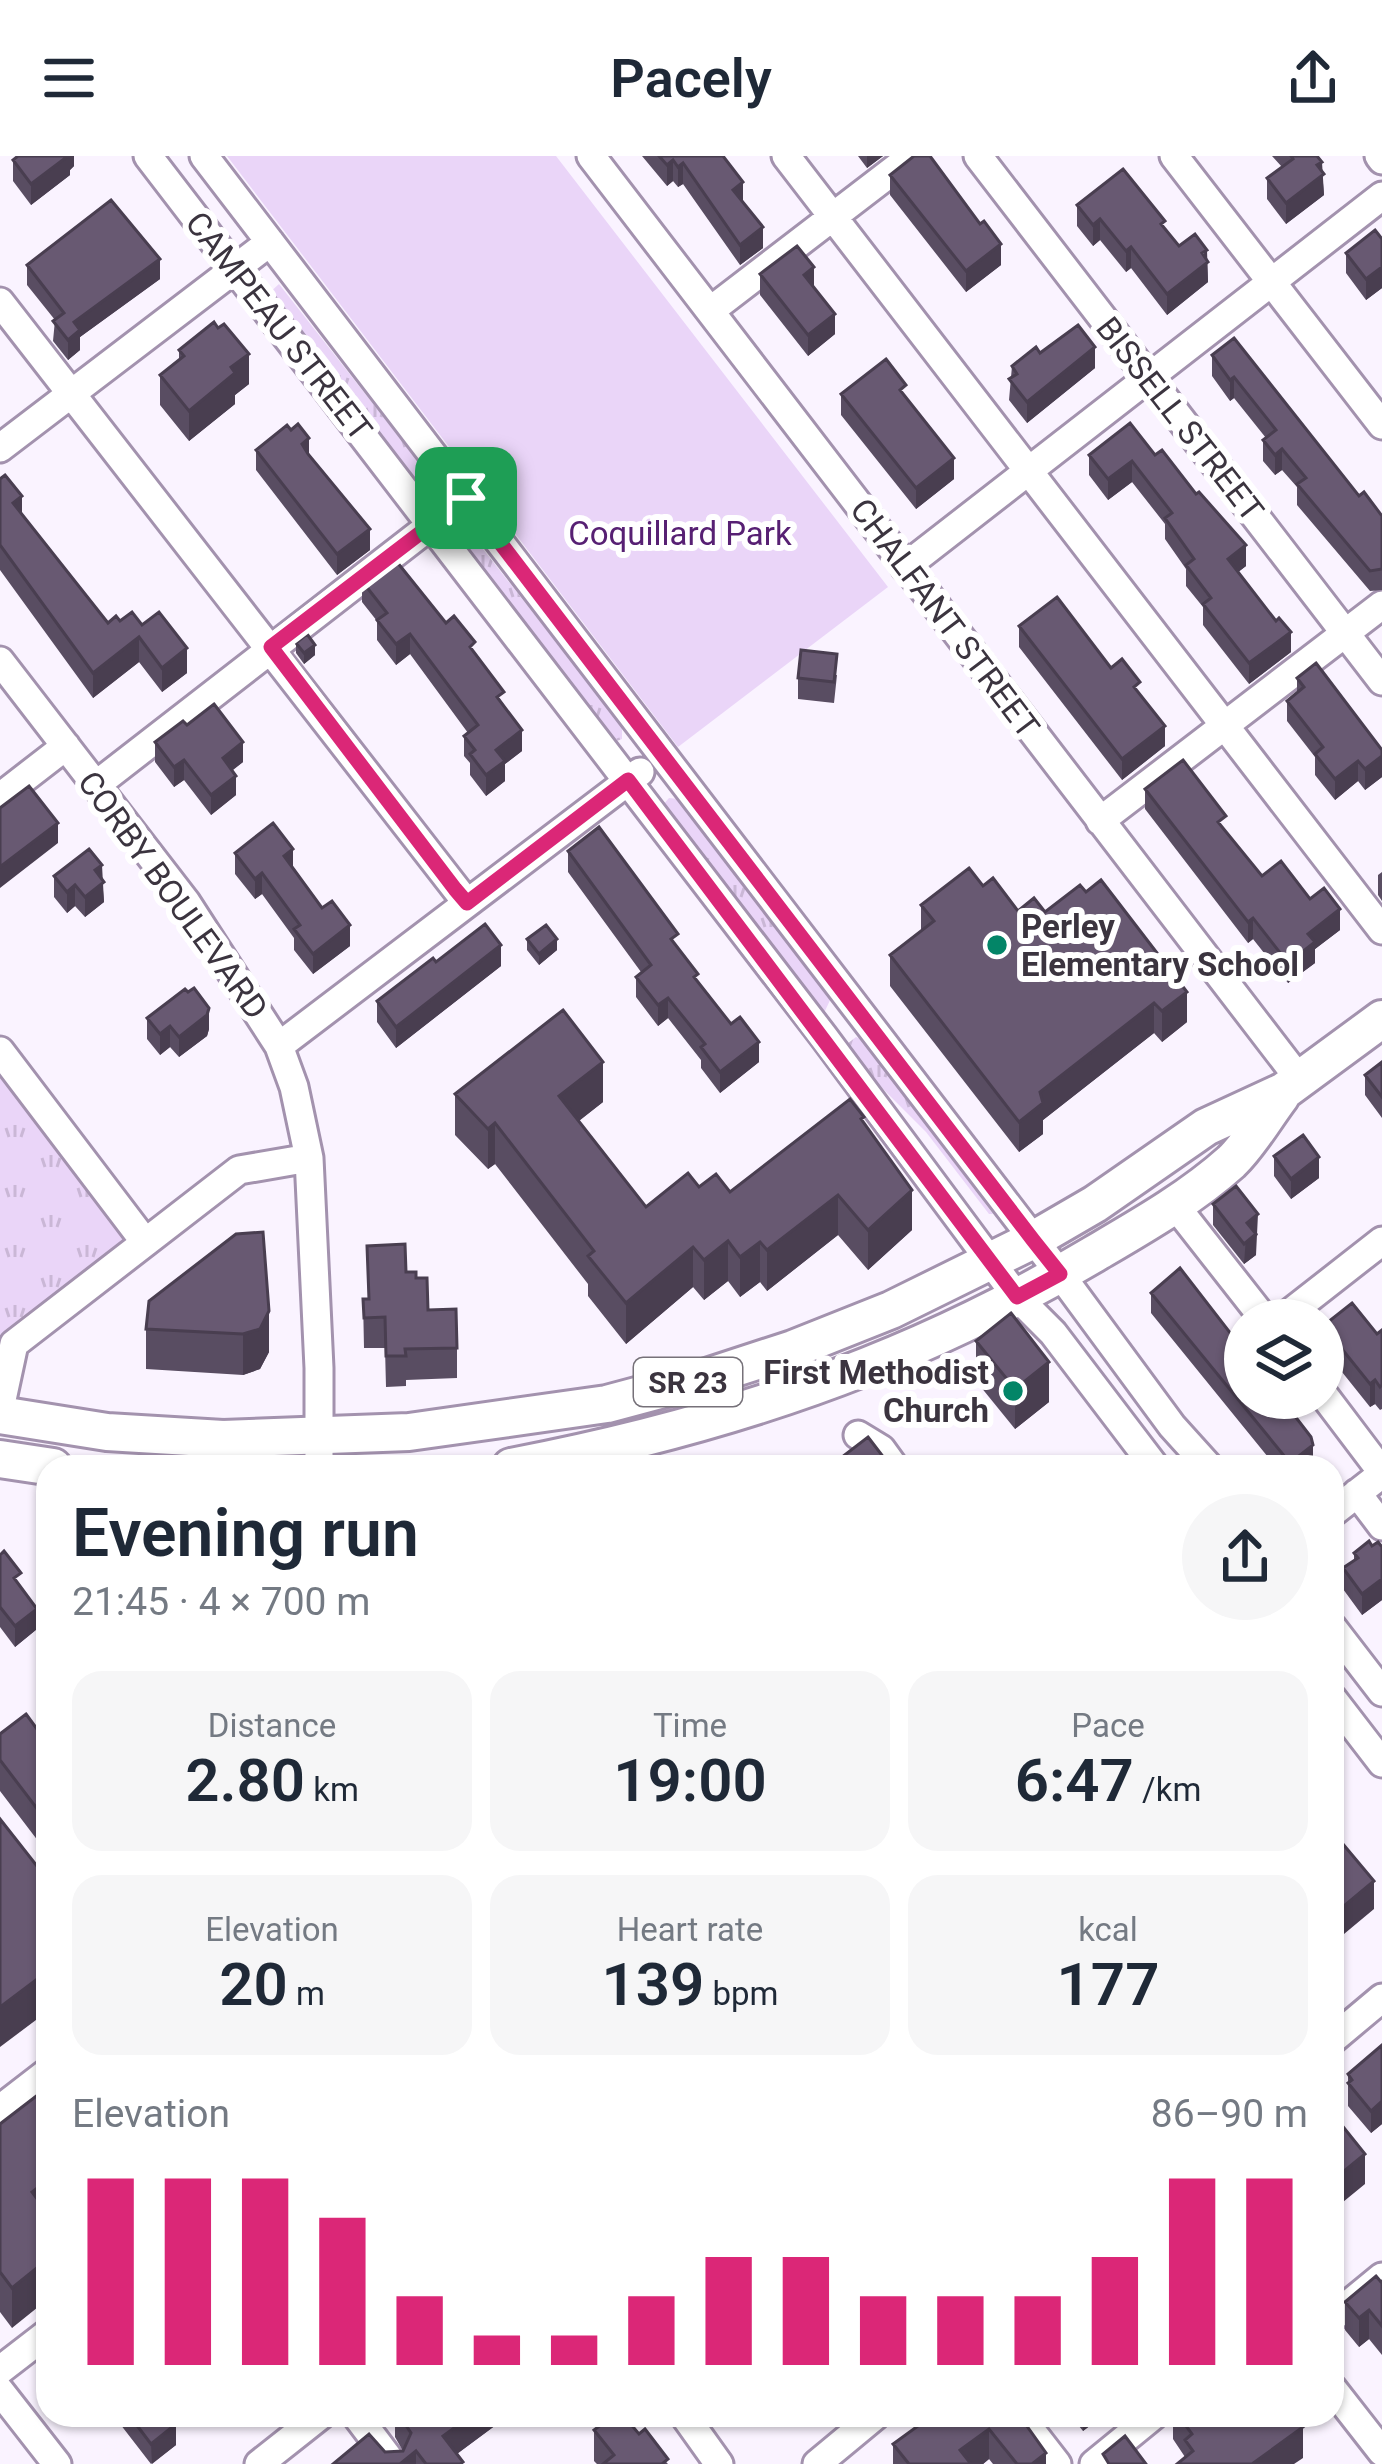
<!DOCTYPE html>
<html lang="en">
<head>
<meta charset="utf-8">
<style>
  :root { --surface:#fff; --page:#f6f6f7; --text:#1f2937; --muted:#747a83; --accent:#db2777 }
  body { margin:0; font-family:Roboto,sans-serif; background:var(--page); color:var(--text); height:100vh; display:flex; flex-direction:column; font-size:45px; white-space:nowrap }
  * { box-sizing:border-box; margin:0 }
  p { font-size:39px; color:var(--muted) }
  .icon { flex:none; width:66px; height:66px; fill:none; stroke:currentColor; stroke-width:2; stroke-linecap:round; stroke-linejoin:round }
  .map { position:relative; flex:1; overflow:hidden }
  .details { position:absolute; left:36px; top:1299px; width:1308px; height:972px; display:flex; flex-direction:column; background:var(--surface); border-radius:36px; box-shadow:0 3px 9px #0004 }
  .details>* { flex:none }
  .buttons { position:absolute; left:1224px; top:1143px; display:grid; gap:24px }
  .buttons a { display:grid; place-items:center; width:120px; height:120px; border-radius:50%; background:var(--surface); box-shadow:0 3px 9px #0004; font-size:60px }
  .pin { position:absolute; display:grid; place-items:center; width:102px; height:102px; color:#fff; margin:-51px; border-radius:24px; box-shadow:0 6px 18px #0006 }
  .round { display:grid; place-items:center; flex:none; width:126px; height:126px; border-radius:63px; background:var(--page) }
  .headline { display:flex; align-items:center; justify-content:space-between; height:204px; padding:0 36px }
  h1 { font-size:66px; font-weight:600; line-height:90px }
  .stats { display:grid; grid-template-columns:repeat(3,1fr); gap:18px; height:204px; padding:12px 36px }
  .stats div { display:grid; align-content:center; border-radius:30px; background:var(--page); text-align:center }
  .stats b { font-size:60px; font-weight:600 }
  .stats small { font-size:33px; font-weight:400 }
  .stats p { font-size:33px }
  .chart { height:336px; padding:24px 36px }
  .chart p { display:flex; justify-content:space-between }
  .chart svg { width:100%; height:216px; margin-top:12px; stroke:var(--accent); stroke-width:6 }
  header { display:flex; justify-content:space-between; align-items:center; height:156px; padding:0 36px; background:var(--surface); font-size:54px; font-weight:600 }
  .map>svg:first-child { display:block }
</style>
</head>
<body>
<header><svg class="icon" aria-label="menu" viewBox="0 0 24 24"><path d="M4 6h16M4 12h16M4 18h16"/></svg>Pacely<svg class="icon" aria-label="share" viewBox="0 0 24 24"><path d="M12 15V3M7 8l5-5 5 5M5 13v7h14v-7"/></svg></header>
<div class="map">
<svg width="1382" height="2308" viewBox="0 0 1382 2308">
  <defs>
    <pattern id="grass-tufts" width="24" height="20" patternUnits="userSpaceOnUse" patternTransform="scale(3)"><rect width="24" height="20" fill="#ead5f8"/><path d="M3 7l-1-3M5 7V3M7 7l1-3M15 17l-1-3M17 17v-4M19 17l1-3" fill="none" stroke="#cab7d6"/></pattern>
  </defs>
  <rect width="100%" height="100%" fill="#faf3ff"/>
  <path fill="url(#grass-tufts)" d="M279,128l164,209 1,9 -12,6 -164,-214z
    M461,365l161,205v13l-8,3 -164,-212z
    M669,642l9,1 153,199 -6,13 -4,1 -159,-206z
    M856,881l7,3 130,174h-4l-63,-82 -77,-77 -2,-11z
    M0,905l135,182 -135,111z"/>
  <path fill="#ead5f8" d="M227,0h329l332,431 -210,160z"/>
  <g fill="none" stroke-linecap="round" stroke-linejoin="round">
    <g stroke="#a392ae" stroke-width="33">
      <path id="minor" d="M148,0l676,881 193,260 36,36 102,134
        M204,0l856,1118 112,152 37,41
        M591,0l709,924
        M786,0l596,774
        M978,0l404,525
        M1174,0l208,269
        M1379,0l3,4
        M0,146l467,601
        M710,155l202,-155
        M0,292l270,-206
        M905,411l477,-371
        M0,505l186,241 93,144 15,41 15,71 10,210v99
        M96,629l370,-287
        M0,641l66,-51
        M1100,665l282,-216
        M279,890l361,-274
        M0,895l145,191
        M1174,1048l91,116
        M1281,1164l101,-79
        M1323,1238l59,78
        M0,1253l14,-65 225,-174 70,-12
        M858,1279l23,14 13,18
        M1357,1337l25,33
        M1332,1357l50,-39
        M1332,1471l50,65
        M1332,1542l50,65
        M1332,1884l50,-42
        M0,1953l48,-37
        M1332,2162l50,-41
        M0,2214l48,-37
        M1332,2232l50,64
        M0,2235l57,73
        M356,2259l37,49
        M684,2259l35,49
        M1019,2259l38,49
        M259,2308l62,-49
        M817,2308l59,-49
        M1094,2308l60,-49"/>
    </g>
    <g stroke="#a392ae" stroke-width="42">
      <path id="major" d="M0,1259l107,17 116,7 186,-7 198,-28 97,-26 89,-29 98,-39 142,-70 62,-36 111,-77 78,-36 98,-72
        M0,1303l53,8
        M511,1311c212,-41 397,-102 583,-213 46,-27 97,-56 137,-92 19,-18 34,-45 50,-66"/>
    </g>
    <use href="#minor" stroke="#fff" stroke-width="27"/>
    <use href="#major" stroke="#fff" stroke-width="36"/>
  </g>
  <path fill="#594d62" d="M74,0v10l-4,4v5l-39,30 -18,-24v-21z
    M642,0h81l40,92 -23,17 -57,-81 -5,3 -5,-6 -6,5z
    M858,0h25l-16,12z
    M1272,0h45l5,15 2,24 -38,29 -19,-25v-21l15,-11z
    M890,19l90,49 21,41 -35,27 -76,-97z
    M1077,49l88,24 14,17 28,14 1,22 -41,33 -36,-47 -5,4 -26,-32 -7,6 -16,-20z
    M1382,83v49l-16,12 -20,-27v-20z
    M27,109l133,14 -80,58v13l-12,10 -15,-19 2,-21 -28,-35z
    M760,118l54,13 21,47 -27,22 -48,-61z
    M179,194l70,34 -14,11v9l-46,37 -29,-36v-30l19,-15z
    M1040,197l55,15 -68,55 -18,-23 3,-34z
    M1212,199l170,161v74l-12,1 -73,-86v-18l-15,-17 -7,5 -12,-14v-21l3,-2 -32,-40 -4,3 -18,-25z
    M841,238l113,85 -38,30 -75,-94z
    M256,294l53,6 61,94 -33,25 -81,-105z
    M1089,299h66l91,111 -8,6 53,80 -42,32 -46,-59v-18l-17,-21v-17l-21,-30v-15l-33,-42 -24,18 -19,-25z
    M0,323l22,35 86,109 12,-2 22,4 45,48 -25,19 -23,-30 -46,36 -93,-128z
    M362,425l84,42 29,32 29,51 18,45 -17,13v17l-19,15 -16,-21v-12l-6,-7v-20l4,-3 -58,-79 -14,11 -19,-25v-19l-15,-19z
    M1019,470l92,42 29,26 25,52 -43,34 -103,-133z
    M296,487l19,12 -11,9 -8,-11z
    M837,519l-3,28 -36,-4v-21z
    M1297,522l85,72v27l-17,13 -7,-9 -23,19 -20,-25v-18l-28,-36v-20l10,-8z
    M187,569l56,37 -11,8 4,25 -25,20 -27,-35 -10,7 -19,-25v-20z
    M1145,633l81,42 36,45 48,23 30,31 -25,19v14l-27,20 -35,-44 -5,4 -103,-134z
    M568,695l110,97 20,34 61,80 -39,31 -19,-25v-8l-33,-42 -10,8 -22,-29v-20l5,-5 -73,-100z
    M235,697l58,15 57,78 -37,28 -19,-24v-12l-32,-44 -7,5 -20,-25z
    M1382,716v29l-4,-6v-20z
    M54,720l48,3 2,23 -19,15 -10,-11 -8,7 -13,-16z
    M983,730l35,25 27,1 142,110 -25,20 -8,-9 -111,87v14l-24,18 -129,-166v-31l31,-24v-26z
    M527,783l30,11 -18,15 -12,-15z
    M436,806l65,4 -105,82 -19,-26v-21z
    M147,862l62,11 -2,7 -28,21 -9,-10 -10,8 -13,-16z
    M1382,906v56l-17,-23v-20z
    M455,938l148,8 -24,19 67,86 53,-20 31,5 134,-68 48,106 -44,40 -30,-35 -71,56 -7,-9 -20,15 -12,-16 -24,19 -11,-13 -67,57 -38,-48v-12l-93,-120 -7,5 -33,-34z
    M1274,1000l45,22 -28,21 -17,-23z
    M1213,1048l45,31 -2,1v19l-12,9 -31,-39z
    M263,1076l6,120 -9,17 -17,6 -97,-6v-40z
    M367,1090l49,32 12,32 29,38v30l-51,2v6l-20,1 -1,-39h-21l-1,-49h5z
    M1151,1137l162,172 -2,2h-35l-125,-154z
    M1323,1170l54,8 5,-4v79l-2,1 -5,-6 -5,3 -32,-40 -3,3 -12,-15z
    M976,1185l73,61 -34,27 -39,-48z
    M1372,1390l10,1v53l-20,15 -19,-26v-21l11,-8v-7z
    M0,1399l37,74 -22,18 -15,-20z
    M0,1578l48,10v110l-48,-63z
    M1382,1889v79l-11,9 -23,-27v-32z
    M48,1931l-36,241 -12,-16v-188z
    M1382,2124v75l-13,-16 -10,8 -14,-17v-28z
    M117,2259h52l7,30 -25,19 -34,-44z
    M395,2259h109v4l-47,35 6,10h-130l52,-12 18,-1 -8,-14z
    M764,2259h24l-15,12z
    M1019,2259l27,49h-53l-4,-5 -6,5h-90v-20z
    M1070,2259h34l-21,16z
    M1173,2259h122l8,43 -118,-1 -12,-18z
    M594,2274l45,4 29,30h-71l-3,-3z"/>
  <path fill="#493e50" d="M68,0h6v10l-4,4v5l-39,30v-21z
    M867,0h16l-16,12z
    M673,4v21l-6,5v-21z
    M1322,6l2,33 -38,29v-21z
    M683,7v21l-5,3v-20z
    M743,26v21l-10,-13z
    M1100,63v21l-7,6v-21z
    M763,71v21l-23,17v-20z
    M1001,88v21l-35,27v-21z
    M1131,91v21l-5,4v-21z
    M1207,94l1,32 -41,33v-21z
    M160,103v20l-80,58v13l-12,10v-20l6,-18z
    M814,111v20l-10,-12z
    M1382,111v21l-16,12v-21z
    M835,158v20l-27,22v-21z
    M1095,191v21l-68,55v-21z
    M249,198v30l-14,11v9l-46,37v-30l42,-44z
    M1234,221v21l-4,3v-21z
    M309,282v21l-7,-15z
    M1282,293v21l-7,5v-20z
    M954,302v21l-38,30v-21z
    M1132,305v21l-24,18v-21z
    M22,340v25l-9,-18z
    M370,373v21l-33,25v-21z
    M1246,389v21l-18,14v-21z
    M1291,476v20l-42,32v-21z
    M410,478v20l-14,11v-21z
    M139,481v25l-46,36v-25z
    M315,489v10l-11,9v-11z
    M187,492v25l-25,19v-24z
    M1165,570v20l-43,34v-21z
    M522,574v21l-17,13v17l-19,15v-21l10,-25z
    M243,586v20l-20,16v-20z
    M1382,600v21l-17,13v-21z
    M184,604v20l-10,7v-20z
    M1358,605v20l-23,19v-21z
    M236,620v19l-25,20v-20z
    M58,667v20l-58,45v-21z
    M293,693v20l-9,-13z
    M102,709l2,37 -19,15v-20l10,-27z
    M262,717v21l-7,5v-20z
    M75,729v21l-8,7v-21z
    M1340,753v21l-25,19v14l-27,20v-20l20,-29z
    M1253,762v21l-5,4v-21z
    M350,769v21l-37,28v-20z
    M557,783v11l-18,15v-11z
    M501,789v21l-105,82v-21z
    M1187,836v30l-25,20v-31z
    M668,842v20l-10,8v-21z
    M1154,847v30l-111,87v14l-24,18v-30l21,-30z
    M209,852v21l-2,7 -28,21v-20z
    M170,870v21l-10,8v-21z
    M759,886v20l-39,31v-21z
    M603,906v40l-44,34v-40z
    M495,967v41l-7,5v-40z
    M1319,1001v21l-28,21v-20z
    M912,1034v40l-44,40v-40z
    M838,1039v40l-71,56v-41z
    M1258,1058l-2,41 -12,9 3,-41z
    M728,1085v40l-24,19v-40z
    M760,1086v40l-20,15v-40z
    M693,1091v40l-67,57v-41z
    M269,1155v41l-9,17 -17,6v-41z
    M1338,1188v23l-3,3v-24z
    M1049,1206v40l-34,27v-40z
    M1375,1224v24l-5,3v-23z
    M1313,1289v20l-23,2v-4z
    M1382,1423v21l-20,15v-21z
    M37,1453v20l-22,18v-21z
    M1374,1725v28l-42,35v-28z
    M48,1815v40l-48,36v-40z
    M1382,1945v23l-11,9v-22z
    M1365,1998v30l-33,27v-30z
    M48,2024v40l-16,-28z
    M48,2103v40l-36,29v-40z
    M1369,2154v29l-10,8v-29z
    M472,2259h32v4l-61,45v-28z
    M773,2259h15l-15,12z
    M1083,2259h21l-21,16z
    M176,2268v21l-24,19 -1,-20z
    M1303,2271v31l-9,6h-42z
    M989,2273v30l-6,5h-23v-14z
    M416,2295v13h-16z
    M1046,2297v11h-14z"/>
  <path fill="#685972" stroke="#493e50" stroke-width="3" d="M18,0h50l-37,28 -18,-24z
    M659,0h64l20,26 -10,8 30,37 -23,18 -57,-82 -5,4 -5,-7 -6,5z
    M914,0h16l50,68 4,-3 17,23 -35,27 -76,-96z
    M1291,0h26l5,6 -5,3 7,9 -38,29 -19,-25 26,-19z
    M1123,13l42,52 -4,3 18,22 16,-12 12,16 -5,3 6,9 -41,32 -36,-47 -5,4 -26,-32 -7,6 -16,-20z
    M111,44l49,59 -86,63 6,8 -12,10 -15,-19 11,-8 -37,-48z
    M1375,74l7,9v28l-16,12 -20,-26z
    M797,90l17,21 -10,8 31,39 -27,21 -48,-61z
    M214,166l4,6 6,-4 25,30 -18,13 4,6 -46,38 -29,-36 24,-19 -5,-6z
    M1078,169l17,22 -68,55 -18,-23 8,-5 -5,-8 24,-19 4,6z
    M1234,182l125,158 5,-4 18,24v53l-12,2 -73,-87 9,-6 -24,-29 -7,6 -12,-15 13,-10 -42,-53 -4,3 -18,-25z
    M886,203l20,26 -6,5 54,68 -38,30 -75,-94z
    M1130,267l25,32 7,-5 34,44 3,-2 47,53 -18,14 48,62 3,-3 12,14 -42,31 -46,-59 8,-6 -25,-33 8,-6 -29,-41 7,-5 -40,-52 -24,18 -19,-24z
    M298,268l11,14 -7,6 6,10 62,75 -33,25 -81,-104 31,-25 4,5z
    M5,319l17,21 -9,7 95,120 8,-7 4,5 12,-9 10,13 17,-13 28,36 -25,20 -23,-31 -46,36 -93,-128v-66z
    M393,401l53,66 8,-7 21,26 -5,5 34,45 -7,5 25,33 -26,20 9,11 -19,14 -16,-21 5,-4 -11,-14 14,-11 -68,-91 -14,10 -19,-24 10,-7 -25,-32z
    M1057,441l54,71 11,-9 18,23 -6,5 31,39 -43,33 -103,-133z
    M307,478l8,11 -11,8 -8,-10z
    M801,494l36,4 -3,28 -36,-4z
    M1316,507l66,87v6l-17,13 -7,-8 -23,18 -20,-25 8,-7 -36,-46 17,-14 -7,-9z
    M214,548l29,38 -20,16 13,18 -25,19 -27,-35 -10,7 -19,-25 28,-21 4,4z
    M1183,604l43,56 -8,6 44,54 19,-15 29,38 14,-11 16,21 -32,25 7,8 -27,21 -35,-45 -5,4 -103,-133z
    M29,630l29,37 -58,44v-59z
    M273,667l20,26 -9,7 38,52 10,-7 18,24 -37,29 -19,-25 6,-4 -38,-52 -7,6 -20,-26z
    M599,671l79,107 -7,5 27,35 -4,3 37,47 9,-7 19,25 -39,30 -19,-25 4,-3 -37,-46 -10,7 -22,-28 15,-12 -83,-114z
    M89,693l13,16 -7,5 9,12 -19,15 -10,-12 -8,7 -13,-16z
    M969,712l14,18 10,-8 25,33 16,-13 11,14 35,-27 6,7 15,-12 86,112 -25,19 -8,-8 -114,89 3,11 -24,19 -129,-167 44,-34 -13,-16z
    M485,768l16,21 -105,82 -19,-26 56,-43 3,4z
    M546,769l11,14 -18,15 -12,-15z
    M194,832l15,20 -2,7 -28,22 -9,-11 -10,8 -13,-16 38,-29 3,3z
    M563,854l40,52 -44,34 87,111 42,-34 11,14 17,-13 14,18 120,-93 14,18 -3,2 51,71 -44,40 -30,-35 -71,55 -7,-8 -20,15 -12,-16 -24,19 -11,-13 -67,56 -38,-47 6,-5 -99,-128 -7,6 -33,-35z
    M1382,906v35l-17,-22z
    M1303,979l16,22 -28,22 -17,-23z
    M1236,1030l22,28 -11,9 9,11 -12,10 -31,-40z
    M263,1076l6,79 -9,18 -17,5 -97,-5 3,-28 87,-67z
    M405,1088l1,28h10v6h11l1,32 28,-1 1,39 -52,1 1,7h-20l-1,-39 -21,1 -1,-19h6l-2,-53z
    M1180,1112l65,84v46h36l30,39 2,8 -23,18 -139,-170z
    M1352,1147l25,31 5,-4v55l-2,2 -5,-7 -5,4 -32,-40 -3,2 -12,-14v-6z
    M1011,1157l38,49 -34,27 -39,-48z
    M868,1281l23,30h-62z
    M1369,1385l3,5 6,-4 4,5v32l-20,15 -19,-26 15,-10 -4,-5z
    M4,1395l17,22 -7,5 23,31 -22,17 -15,-19v-52z
    M26,1558l22,30v79l-48,-63v-26z
    M0,1663l48,61v91l-48,36z
    M1332,1675l42,50 -42,35z
    M1382,1889v56l-11,10 -23,-28 4,-3 -4,-6z
    M48,1931v93l-16,12 16,21v46l-36,29 -12,-16v-148z
    M1332,1957l33,41 -33,27z
    M1376,2120l5,6 1,-2v46l-13,-16 -10,8 -14,-16z
    M129,2259h40l7,9 -25,20z
    M399,2259h73l-29,21 20,26 -3,2h-34l-10,-13 -16,13h-67l36,-30 16,18 18,-1 8,-18z
    M614,2259h9l16,19 6,-5 23,30 -6,5h-59l11,-9 -20,-25z
    M933,2259h86l27,38 -14,11h-15l-28,-35 -29,21 11,14h-62l-16,-20z
    M1178,2259h117l8,12 -51,37h-75l16,-13 -8,-11 7,-6z
    M1125,2280l21,28h-37l-6,-10z"/>
  <g fill="none" stroke-linecap="round" stroke-linejoin="round">
    <g stroke="#fff" stroke-width="24">
      <path id="route" d="M466,342l567,742 27,34 -43,23 -389,-517 -161,123 -12,-14 -184,-242z"/>
    </g>
    <use href="#route" stroke="#db2777" stroke-width="15"/>
  </g>
  <g fill="#038567" stroke="#fff" stroke-width="4.5">
    <circle cx="997" cy="789" r="12"/>
    <circle cx="1013" cy="1235" r="12"/>
  </g>
  <g text-anchor="middle" dominant-baseline="central" stroke-width="12" stroke-linejoin="round" paint-order="stroke">
    <rect fill="#fff" stroke="#767179" stroke-width="3" x="634" y="1202" width="108" height="48" rx="9"/>
    <g font-size="30" font-weight="bold" fill="#3b343f">
      <text x="688" y="1226">SR 23</text>
    </g>
    <g font-size="33" fill="#3b343f" stroke="#fff">
      <text transform="translate(279 170) rotate(52)">CAMPEAU STREET</text>
      <text transform="translate(1180 263) rotate(52)">BISSELL STREET</text>
      <text transform="translate(945 462) rotate(53)">CHALFANT STREET</text>
      <text transform="translate(173 739) rotate(54)">CORBY BOULEVARD</text>
    </g>
    <g font-size="33" fill="#572073" stroke="#fff">
      <text x="680" y="377">Coquillard Park</text>
    </g>
    <g font-size="33" font-weight="bold" fill="#3b343f" stroke="#fff" text-anchor="start">
      <text x="1021" y="770">Perley<tspan x="1021" dy="38">Elementary School</tspan></text>
      <text x="989" y="1216" text-anchor="end">First Methodist<tspan x="989" dy="38">Church</tspan></text>
    </g>
  </g>
</svg>
<div class="buttons">
<a><svg class="icon" aria-label="layers" viewBox="0 0 24 24"><path d="M12 4l9 5-9 5-9-5zM3 14l9 5 9-5"/></svg></a>
</div>
<div class="pin" style="left:466px;top:342px;background:#1e9e55"><svg class="icon" aria-label="arrive" viewBox="0 0 24 24"><path d="M6 21V4h12l-3 4 3 4H6"/></svg></div>
<section class="details">
<div class="headline"><div><h1>Evening run</h1><p>21:45 · 4 × 700 m</p></div><a class="round"><svg class="icon" aria-label="share" viewBox="0 0 24 24"><path d="M12 15V3M7 8l5-5 5 5M5 13v7h14v-7"/></svg></a></div>
<div class="stats">
<div><p>Distance</p><b>2.80<small> km</small></b></div>
<div><p>Time</p><b>19:00</b></div>
<div><p>Pace</p><b>6:47<small> /km</small></b></div>
</div>
<div class="stats">
<div><p>Elevation</p><b>20<small> m</small></b></div>
<div><p>Heart rate</p><b>139<small> bpm</small></b></div>
<div><p>kcal</p><b>177</b></div>
</div>
<div class="chart"><p><span>Elevation</span>86–90 m</p>
<svg viewBox="0 0 160 44" preserveAspectRatio="none"><path d="M5 44V6M15 44V6M25 44V6M35 44V14M45 44V30M55 44V38M65 44V38M75 44V30M85 44V22M95 44V22M105 44V30M115 44V30M125 44V30M135 44V22M145 44V6M155 44V6"/></svg>
</div>
</section>
</div>
</body>
</html>
